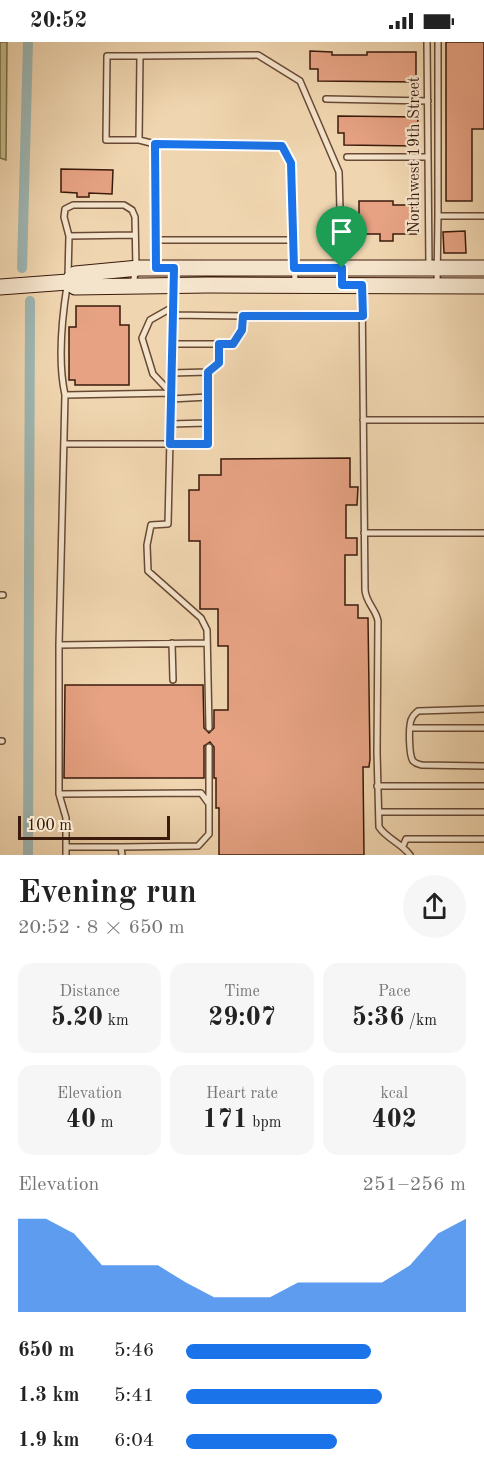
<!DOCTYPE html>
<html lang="en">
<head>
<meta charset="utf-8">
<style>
  :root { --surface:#fff; --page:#f6f6f6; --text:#222; --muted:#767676; --accent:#1a73e8 }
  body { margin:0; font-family:"Old Standard TT",serif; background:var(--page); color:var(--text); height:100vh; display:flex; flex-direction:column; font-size:22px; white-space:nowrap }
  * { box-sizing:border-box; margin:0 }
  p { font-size:20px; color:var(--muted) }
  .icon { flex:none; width:33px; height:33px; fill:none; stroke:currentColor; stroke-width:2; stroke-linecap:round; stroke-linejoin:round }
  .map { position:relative; height:813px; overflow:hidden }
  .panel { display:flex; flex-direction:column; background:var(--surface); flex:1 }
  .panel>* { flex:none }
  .scale { position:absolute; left:18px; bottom:15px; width:152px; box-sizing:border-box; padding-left:6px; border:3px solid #3a1a0b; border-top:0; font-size:16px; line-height:21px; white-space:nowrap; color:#3a1a0b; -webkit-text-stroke:4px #f5e4cc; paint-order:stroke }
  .pin { position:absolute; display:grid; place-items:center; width:51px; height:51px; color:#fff; margin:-62px -26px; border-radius:50% 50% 50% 0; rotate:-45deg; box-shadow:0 0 6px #0007 }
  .pin .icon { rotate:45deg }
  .round { display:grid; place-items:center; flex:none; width:63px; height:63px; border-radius:32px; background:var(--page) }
  .overview { display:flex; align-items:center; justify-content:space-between; height:102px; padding:0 18px }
  h1 { font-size:33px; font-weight:700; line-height:45px }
  .stats { display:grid; grid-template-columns:repeat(3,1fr); gap:9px; height:102px; padding:6px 18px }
  .stats div { display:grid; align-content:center; border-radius:15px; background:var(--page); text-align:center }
  .stats b { font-size:26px; font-weight:700 }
  .stats small { font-size:16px; font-weight:400 }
  .stats p { font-size:16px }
  .chart { height:168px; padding:12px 18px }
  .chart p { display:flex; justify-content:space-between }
  .chart svg { width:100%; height:108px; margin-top:6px; fill:var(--accent); opacity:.7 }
  ul { padding:0 18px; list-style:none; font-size:20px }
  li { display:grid; grid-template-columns:96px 72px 1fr; align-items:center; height:45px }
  li i { height:15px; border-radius:8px; background:var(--accent) }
  .status { display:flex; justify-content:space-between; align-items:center; height:42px; padding:0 30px; background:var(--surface); direction:ltr }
  .status svg { height:16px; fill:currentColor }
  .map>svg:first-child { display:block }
</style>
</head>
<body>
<div class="status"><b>20:52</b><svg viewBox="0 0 49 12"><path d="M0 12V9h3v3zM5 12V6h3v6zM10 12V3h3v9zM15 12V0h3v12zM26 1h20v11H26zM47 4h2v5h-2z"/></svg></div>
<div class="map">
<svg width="484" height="813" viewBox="0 0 484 813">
  <rect width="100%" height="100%" fill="#f0d6b0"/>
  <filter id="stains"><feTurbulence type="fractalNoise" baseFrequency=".00333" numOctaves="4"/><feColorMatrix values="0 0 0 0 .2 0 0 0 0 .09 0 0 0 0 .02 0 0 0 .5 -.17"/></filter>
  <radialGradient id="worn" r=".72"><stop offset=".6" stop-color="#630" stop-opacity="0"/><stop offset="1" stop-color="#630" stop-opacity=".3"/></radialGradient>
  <path fill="#c0bc87" stroke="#7d6b49" stroke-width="1.5" d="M0,0h7l-1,118 -6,-2z"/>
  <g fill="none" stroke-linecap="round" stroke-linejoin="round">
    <path stroke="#9db7b4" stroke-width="10" d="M22,226l6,-226
      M28,813l2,-554"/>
  </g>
  <path fill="#e6a283" stroke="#3a1a0b" stroke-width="1.5" d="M446,0h38v87h-12v72h-26z
    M310,9l22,1v3h35v-3h49v30l-98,-1v-12h-8z
    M338,74l80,1 -1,29 -73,-1v-12h-6z
    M61,127l52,1 -1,24 -23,-1v4h-12v-4l-16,-1z
    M359,159h34v4h24v29h-24v7h-13v-7h-21z
    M465,189l1,22h-22l-1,-21z
    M76,264h44v19h9v60h-54v-5h-6v-53h7z
    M350,416v29h8l-1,18h-11v33h11v17h-12v50h13v13h10l2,141 -1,8h-6l1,88h-145v-47h-3v-30h-2v-31l-4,-5 -6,4v32h-140l1,-93h138l1,43 5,5 5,-5v-18h14v-64h-10v-37h-18v-68h-11v-51h10v-15h22v-16z"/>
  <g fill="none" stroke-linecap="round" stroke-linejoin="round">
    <g stroke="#684934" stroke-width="8">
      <path id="lane" d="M427,0l2,225
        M140,14l118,-1 42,26 39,91 3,113
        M326,57l102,2
        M139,98h-33l1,-84h33l-1,84 16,4
        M347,115h81
        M438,174v-174
        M69,194l66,-1
        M156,198h138
        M156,226l-1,-124 127,2 9,17 4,120
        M174,227l-6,255 -17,1 -4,20 1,26 53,47 6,12 2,98
        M68,234l1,-40 -5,-19 1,-8 8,-4h51l8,5 3,7 1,51 -3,16
        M437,242l1,-68h46
        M362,245l3,303c1,13 11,19 13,31l-1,131 2,75c8,12 22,16 31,28
        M243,274h120
        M172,302h61l9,-14 1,-14 -70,-1
        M171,331l37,-1 11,-9v-19
        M171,351l-18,-19 -11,-36 8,-18 23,-13
        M65,353l106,-2
        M171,357l37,-2v-25
        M363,378h121
        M170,382l37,-1
        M64,402h144v-47
        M364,491h120
        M0,553h3
        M172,601l1,37
        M59,603l148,-2
        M484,667l-66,2c-2,2 -5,4 -6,7 -4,6 -3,38 1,43 3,3 5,3 9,4l62,1
        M410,686h74
        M0,699h2
        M209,705v57
        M377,744h107
        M59,752l142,-1 8,11v30l-11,12 -77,1
        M379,770h105
        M403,804l3,-7h78
        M66,805h55l1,8
        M66,813v-37l-7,-24v-149l6,-250c-7,-32 -3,-77 2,-109"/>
    </g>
    <g stroke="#3a1a0b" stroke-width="17">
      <path id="secondary" d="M68,240l7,-8 64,-6h345
        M0,245l68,-5 7,5 133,-2 276,1"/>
    </g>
    <use href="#lane" stroke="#f5e4cc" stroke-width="5"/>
    <use href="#secondary" stroke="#f5e4cc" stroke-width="15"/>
  </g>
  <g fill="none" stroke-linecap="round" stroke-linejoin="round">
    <g stroke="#fff" stroke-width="12">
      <path id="route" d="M155,102l127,2 9,17 3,105h48v17h20l1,31h-120l-1,14 -9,14h-14v19l-11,9v72h-38l4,-176h-18z"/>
    </g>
    <use href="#route" stroke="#1a73e8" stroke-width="8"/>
  </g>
  <g text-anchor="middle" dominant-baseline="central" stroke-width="4.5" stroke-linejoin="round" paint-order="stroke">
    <g font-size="16" fill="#3a1a0b" stroke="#f5e4cc">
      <text transform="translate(415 113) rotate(-90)">Northwest 19th Street</text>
    </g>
  </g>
  <rect width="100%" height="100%" filter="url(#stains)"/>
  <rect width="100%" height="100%" fill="url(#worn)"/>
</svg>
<div class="scale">100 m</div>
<div class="pin" style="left:342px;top:226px;background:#1e9e55"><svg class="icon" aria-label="arrive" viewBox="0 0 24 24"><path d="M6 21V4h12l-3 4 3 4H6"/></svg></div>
</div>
<section class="panel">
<div class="overview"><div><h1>Evening run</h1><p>20:52 · 8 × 650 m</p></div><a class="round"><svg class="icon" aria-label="share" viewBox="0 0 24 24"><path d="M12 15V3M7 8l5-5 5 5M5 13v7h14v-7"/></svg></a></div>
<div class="stats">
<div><p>Distance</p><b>5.20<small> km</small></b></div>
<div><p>Time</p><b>29:07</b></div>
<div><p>Pace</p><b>5:36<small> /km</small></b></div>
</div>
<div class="stats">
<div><p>Elevation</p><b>40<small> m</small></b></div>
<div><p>Heart rate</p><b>171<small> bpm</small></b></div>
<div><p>kcal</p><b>402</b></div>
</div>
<div class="chart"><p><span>Elevation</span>251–256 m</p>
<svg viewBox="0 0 160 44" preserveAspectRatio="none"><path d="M0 44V6L10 6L20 12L30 25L40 25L50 25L60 32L70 38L80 38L90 38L100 32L110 32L120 32L130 32L140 25L150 12L160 6V44z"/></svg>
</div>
<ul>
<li><b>650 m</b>5:46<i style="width:66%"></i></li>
<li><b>1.3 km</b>5:41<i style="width:70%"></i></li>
<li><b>1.9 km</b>6:04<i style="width:54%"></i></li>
</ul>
</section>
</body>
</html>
